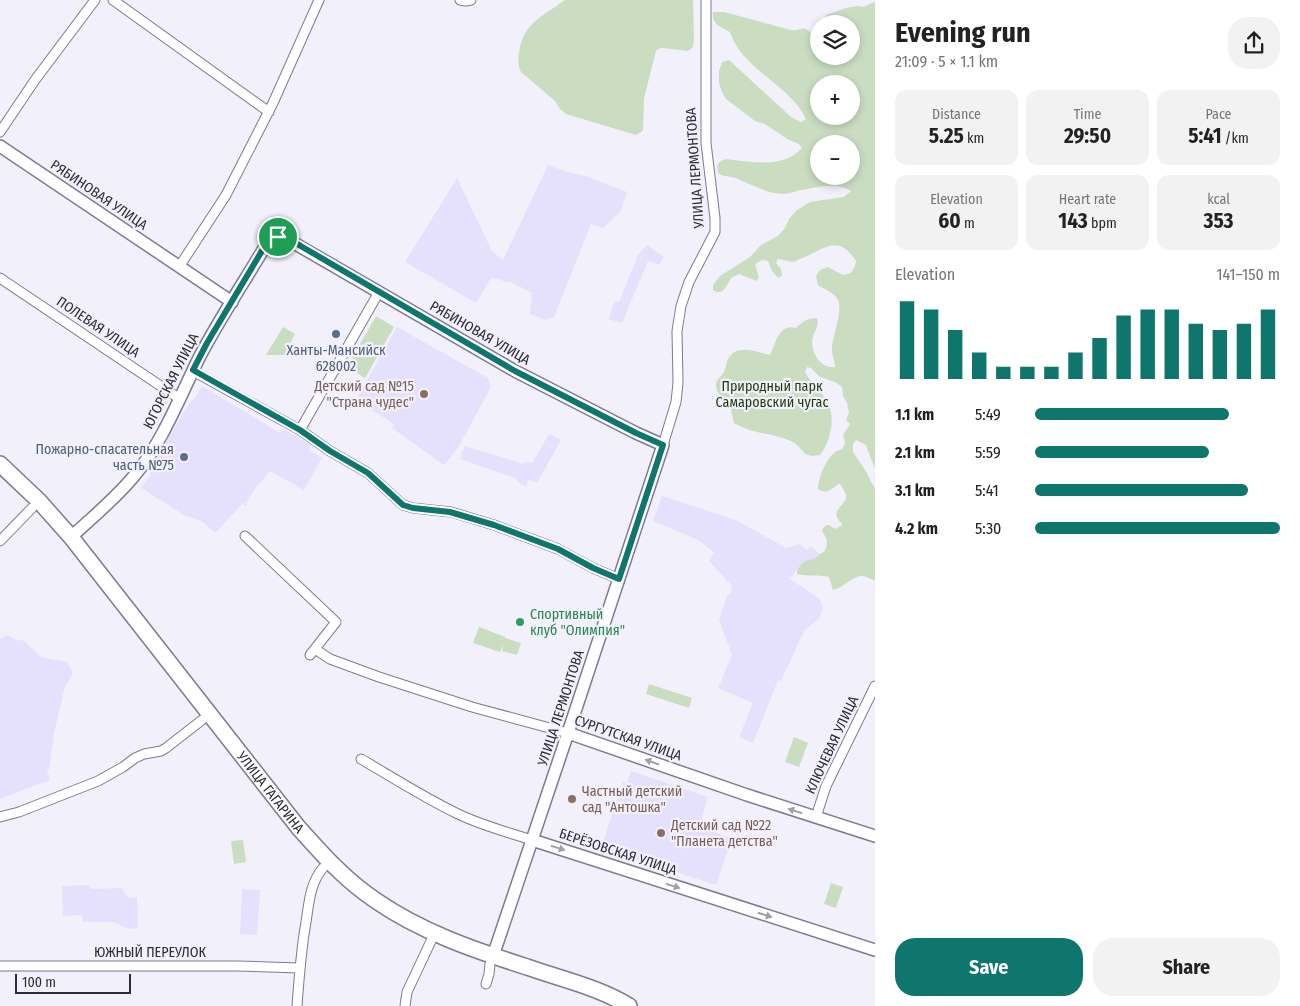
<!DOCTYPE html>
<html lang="en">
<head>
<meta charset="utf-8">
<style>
  :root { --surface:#fff; --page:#f2f2f2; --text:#222; --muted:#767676; --accent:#0f766e }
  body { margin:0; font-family:"Fira Sans Condensed",sans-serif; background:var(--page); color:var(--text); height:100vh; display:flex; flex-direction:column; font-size:19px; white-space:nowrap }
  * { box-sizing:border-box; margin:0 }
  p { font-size:16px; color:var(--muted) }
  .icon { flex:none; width:28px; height:28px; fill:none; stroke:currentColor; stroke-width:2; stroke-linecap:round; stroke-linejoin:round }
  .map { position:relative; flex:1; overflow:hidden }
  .details { display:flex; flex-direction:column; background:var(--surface); width:425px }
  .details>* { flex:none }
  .fabs { position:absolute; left:810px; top:15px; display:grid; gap:10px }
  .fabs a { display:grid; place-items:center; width:50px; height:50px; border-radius:50%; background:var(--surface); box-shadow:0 2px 8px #0003; font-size:25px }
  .scale { position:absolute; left:15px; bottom:12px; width:116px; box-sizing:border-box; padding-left:5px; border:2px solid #2d2c36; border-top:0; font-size:14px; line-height:18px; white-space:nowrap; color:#2d2c36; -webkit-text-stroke:4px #f1f0fb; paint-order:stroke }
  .pin { position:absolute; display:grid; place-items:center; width:42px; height:42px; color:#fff; margin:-21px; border:2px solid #fff; border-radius:50%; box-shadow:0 1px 5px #0007 }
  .round { display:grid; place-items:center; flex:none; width:52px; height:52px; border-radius:20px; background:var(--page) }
  .overview { display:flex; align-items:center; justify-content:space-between; height:85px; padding:0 20px }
  h1 { font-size:28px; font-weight:700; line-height:38px }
  .metrics { display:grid; grid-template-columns:repeat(3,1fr); gap:8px; height:85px; padding:5px 20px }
  .metrics div { display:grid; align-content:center; border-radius:12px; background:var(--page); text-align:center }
  .metrics b { font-size:21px; font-weight:700 }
  .metrics small { font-size:14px; font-weight:400 }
  .metrics p { font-size:14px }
  .chart { height:140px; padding:10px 20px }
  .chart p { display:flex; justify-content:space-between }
  .chart svg { width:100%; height:90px; margin-top:5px; stroke:var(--accent); stroke-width:6 }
  .primary-button { display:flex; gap:10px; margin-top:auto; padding:10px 20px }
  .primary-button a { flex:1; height:58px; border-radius:20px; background:var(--accent); color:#fff; font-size:20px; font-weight:700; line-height:58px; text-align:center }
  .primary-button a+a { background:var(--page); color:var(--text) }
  ul { padding:0 20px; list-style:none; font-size:16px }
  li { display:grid; grid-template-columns:80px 60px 1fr; align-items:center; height:38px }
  li i { height:12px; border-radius:6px; background:var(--accent) }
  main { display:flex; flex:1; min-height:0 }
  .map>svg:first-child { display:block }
</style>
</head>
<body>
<main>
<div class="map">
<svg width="875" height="1006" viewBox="0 0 875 1006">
  <rect width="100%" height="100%" fill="#f1f0fb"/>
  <path fill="#e5e1fd" d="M548,165l19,7 19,4 41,16 -7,20 -17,16 -12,-4 -37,93 -9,3 -15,-6 2,-21 -21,-11h-6l-9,-4 -1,1 -4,-1 -15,25 -71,-41 52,-84 35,73 11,9z
    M647,245l17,12 -5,8 -11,-4 -26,62 -14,-4 7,-18 4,1 19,-47z
    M397,327l91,51 3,9 -33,61 -14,17 -52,-37 2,-4 -38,-24z
    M202,386l78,47 3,-4 28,16 -2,5 13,8 -18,32 -34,-19 -16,19 -9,16 -2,-3 -28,30 -12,-11 -19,-7 -43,-27 9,-12 -1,-7 42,-68h2z
    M549,434l12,6 -24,43 -9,-3 -2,6 -6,-2 -5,-6 -55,-19 5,-13 59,18 1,-2 7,1z
    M662,496l74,24 50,28 13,-4 8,6 4,-4 9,8 -6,5 -6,1 -6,3 -12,16 30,20 3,10 -4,9 -15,13 -23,50 -3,-1 -25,63 -14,-6 14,-34 -35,-15 14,-33 -13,-35 8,-24 4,-4 1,-6 -23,-25 5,-9 -16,-12 -45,-19z
    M7,635l11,6 4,-2 19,18 26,5 6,11 -8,14 -11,46 -5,36 -2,2 3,9 -50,19v-160z
    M631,771l77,26 -9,30 33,11 -16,47 -115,-37 22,-66 4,1z
    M88,885l3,4 31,-1 6,10 9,-1 1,31 -9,1 -16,-7h-30l-1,-7 -19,1 -1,-30z
    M242,889l18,1 -3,45 -17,-1z"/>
  <path fill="#caddc1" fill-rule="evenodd" d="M565,0h128l1,39 -1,8 -5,4 -26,-3 -4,1 -2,2 -12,47 -1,32 -3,3 -4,2 -70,-21 -6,-5 -5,-8 -34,-29c-3,-6 -3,-13 -2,-20 5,-30 23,-35 46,-52z
    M875,2v467l-9,-24 -10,-5 -3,4v8l14,21 5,11 3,4v93c-3,-2 -8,-4 -12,-5 -12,0 -19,12 -30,14l-4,-13c-10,-3 -21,0 -32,-3v-4l5,-7 6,-3 6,-1 6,-5 5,-3c2,-5 3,-11 0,-15 -1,-2 -3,-4 -3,-6 2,-3 3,-5 7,-5l6,4 6,-3 1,-2c-2,-2 -4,-4 -5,-7 -3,-9 11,-14 9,-22 -1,-4 -4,-8 -6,-11h-2c-7,6 -12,11 -20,5 0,-11 8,-29 16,-36 3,-3 8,-2 10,-7 2,-4 0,-7 -1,-11l7,-11 -4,-4 3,-7 -2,-10 -4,-7 -1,-9 -7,-5 -15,-5 -9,-9 -4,-1 -2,5c6,11 17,20 23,31 8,16 2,39 -8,52 -19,4 -16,-8 -29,-14 -19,-8 -39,-7 -57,-18l-5,-22 -11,-8c-5,-13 0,-12 6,-21 2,-4 2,-7 3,-11 8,-19 29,-9 43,-6 6,-11 8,-32 26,-27 6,-6 12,-10 21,-10 3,8 -4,15 -5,23 0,13 9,28 23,26 0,-7 -4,-13 -3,-20 1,-14 11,-34 6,-47 -3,-7 -14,-11 -20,-15l-2,-9 4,-6 8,-3 15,8 8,-2 4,-7 1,-5c-17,-26 -29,-14 -51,-4 -4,1 -8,4 -12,5 -4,0 -11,-3 -15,-3l-2,4 5,6 1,7 -4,2 -6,-7 -4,-10 -6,-1 -7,4 4,13 -2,4 -18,-7 -8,4c-4,7 -8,19 -18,12v-5l7,-9 30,-19 11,-12 17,-9 7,-8 4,-9 8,-9 13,-8 34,-5 7,-6c-13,-9 -35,-4 -50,-1 -6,1 -12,4 -19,4 -12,0 -33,-10 -44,-15 -6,-3 -13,-2 -19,-5 -4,-9 -1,-13 8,-15 24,3 56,10 75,-11l-3,-4 -12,-5 -22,-15 -10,-3 -29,-22 -4,-7 -3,-9v-12l3,-9 7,-2 62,57 10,5 5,-3c-16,-35 -64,-49 -76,-87 -9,-5 -19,-8 -17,-20h11l67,18h6l7,-2c9,4 8,11 15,16v12h32v-32h-26l-1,-4 2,-5 20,-7 11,-2 6,1zM819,84h32v32h-32zM819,144h32v32h-32z
    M376,316l18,11 -29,51 -18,-11z
    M283,327l12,7 -11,21h-18z
    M479,627l26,10v1l16,5 -4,12 -15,-4 1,-6 -3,7 -27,-9z
    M649,684l43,14 -3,10 -43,-14z
    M794,737l14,6 -9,24 -14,-5z
    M243,840l3,22 -12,2 -3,-23z
    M831,883l12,4 -7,21 -12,-4z"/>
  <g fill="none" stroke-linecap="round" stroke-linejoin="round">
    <g stroke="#7d7a92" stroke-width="11">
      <path id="minor" d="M113,0l156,112
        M460,0l6,1 5,-1
        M0,132l35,-52 60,-80
        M179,267l47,-72 47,-92 46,-103
        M0,278l180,121
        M193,371l107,59 30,21 38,22 35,32 10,3 38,4 43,13 64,24 35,19 26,11
        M300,430l79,-138
        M663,445l13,-43 2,-19 -1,-52 4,-25 8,-24 26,-50v-14l-9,-75v-143
        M245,536l91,86 -26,33
        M0,541l32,-33
        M315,649l15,10 49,18 93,30 96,26
        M361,759c31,18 62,38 95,54 24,12 51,19 76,27
        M0,817l19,-5 79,-31 25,-14 12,-9 9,-4 17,-3 5,-3 36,-28
        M816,817l10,-31 49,-100
        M0,966h237l62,2
        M486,984l3,-10 1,-10
        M297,1006c2,-28 4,-56 9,-84 3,-19 4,-39 17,-54
        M405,1006l2,-14 24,-51"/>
    </g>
    <g stroke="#7d7a92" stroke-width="14">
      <path id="tertiary" d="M0,146l232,156
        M71,537c22,-20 45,-39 63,-61 29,-34 46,-80 66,-120 20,-38 44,-74 66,-111 6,-8 12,-9 21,-6l228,132 121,62 27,12 -95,288 -75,223
        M568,733l179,62 128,41
        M532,840l343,110"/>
    </g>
    <g stroke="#7d7a92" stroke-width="18">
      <g id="primary">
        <path id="s1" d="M0,464l39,37 32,36 227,290c24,27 47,53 77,73 46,32 99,50 152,67 34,12 71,20 102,39"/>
      </g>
    </g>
    <use href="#minor" stroke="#fff" stroke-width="9"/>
    <use href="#tertiary" stroke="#fff" stroke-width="11"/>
    <use href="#primary" stroke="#fff" stroke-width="15"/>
  </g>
  <defs><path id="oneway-solid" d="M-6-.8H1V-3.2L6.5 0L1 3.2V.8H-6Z" transform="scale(1.25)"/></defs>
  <g fill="#a0a0a5">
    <use href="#oneway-solid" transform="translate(652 762) rotate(-161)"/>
    <use href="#oneway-solid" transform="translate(795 811) rotate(-162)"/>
    <use href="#oneway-solid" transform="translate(558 848) rotate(18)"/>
    <use href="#oneway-solid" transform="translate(673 886) rotate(18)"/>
    <use href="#oneway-solid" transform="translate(765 915) rotate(18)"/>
  </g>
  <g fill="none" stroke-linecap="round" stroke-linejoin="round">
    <g stroke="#fff" stroke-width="10">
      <path id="route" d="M278,237l9,1 228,133 121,62 27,12 -44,134 -26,-11 -35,-19 -64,-24 -44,-13 -37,-4 -10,-3 -35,-32 -38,-22 -30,-21 -107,-60 14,-27 59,-99 4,-4z"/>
    </g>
    <use href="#route" stroke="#0f766e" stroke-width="6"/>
  </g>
  <g fill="#5c6f8a" stroke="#f1f0fb" stroke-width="2">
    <circle cx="336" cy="334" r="5"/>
    <circle cx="184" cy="457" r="5"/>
  </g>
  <g fill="#8d6e63" stroke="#f1f0fb" stroke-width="2">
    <circle cx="424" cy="394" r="5"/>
    <circle cx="572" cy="799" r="5"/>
    <circle cx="661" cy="833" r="5"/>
  </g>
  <circle fill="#2e9e5b" stroke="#f1f0fb" stroke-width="2" cx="520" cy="622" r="5"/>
  <g text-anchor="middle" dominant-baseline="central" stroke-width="4.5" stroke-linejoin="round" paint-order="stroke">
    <g font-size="14" fill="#2d2c36" stroke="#f1f0fb">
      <text transform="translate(695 168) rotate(-94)">УЛИЦА ЛЕРМОНТОВА</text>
      <text transform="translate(99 195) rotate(34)">РЯБИНОВАЯ УЛИЦА</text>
      <text transform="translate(98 327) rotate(34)">ПОЛЕВАЯ УЛИЦА</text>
      <text transform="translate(480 333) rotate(30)">РЯБИНОВАЯ УЛИЦА</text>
      <text transform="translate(171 381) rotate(-63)">ЮГОРСКАЯ УЛИЦА</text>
      <text transform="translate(561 708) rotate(-72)">УЛИЦА ЛЕРМОНТОВА</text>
      <text transform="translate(628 738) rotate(19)">СУРГУТСКАЯ УЛИЦА</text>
      <text transform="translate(832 745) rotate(-65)">КЛЮЧЕВАЯ УЛИЦА</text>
      <text stroke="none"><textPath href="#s1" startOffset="426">УЛИЦА ГАГАРИНА</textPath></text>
      <text transform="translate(618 852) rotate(18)">БЕРЁЗОВСКАЯ УЛИЦА</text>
      <text x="150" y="952">ЮЖНЫЙ ПЕРЕУЛОК</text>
    </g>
    <g font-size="14" fill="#4e5e75" stroke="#f1f0fb">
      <text x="336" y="350">Ханты-Мансийск<tspan x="336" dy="16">628002</tspan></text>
      <text x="174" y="449" text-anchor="end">Пожарно-спасательная<tspan x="174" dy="16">часть №75</tspan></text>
    </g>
    <g font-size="14" fill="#785e54" stroke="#f1f0fb" text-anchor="start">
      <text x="414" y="386" text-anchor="end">Детский сад №15<tspan x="414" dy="16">"Страна чудес"</tspan></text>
      <text x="582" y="791">Частный детский<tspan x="582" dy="16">сад "Антошка"</tspan></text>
      <text x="671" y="825">Детский сад №22<tspan x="671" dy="16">"Планета детства"</tspan></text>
    </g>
    <g font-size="14" fill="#1b3909" stroke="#f1f0fb">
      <text x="772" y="386">Природный парк<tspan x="772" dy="16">Самаровский чугас</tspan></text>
    </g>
    <g font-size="14" fill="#27864d" stroke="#f1f0fb" text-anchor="start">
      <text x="530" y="614">Спортивный<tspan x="530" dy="16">клуб "Олимпия"</tspan></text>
    </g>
  </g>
</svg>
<div class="fabs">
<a><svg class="icon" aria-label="layers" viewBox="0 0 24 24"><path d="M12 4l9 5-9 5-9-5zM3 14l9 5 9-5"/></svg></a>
<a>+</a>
<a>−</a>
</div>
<div class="scale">100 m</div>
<div class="pin" style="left:278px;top:237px;background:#1e9e55"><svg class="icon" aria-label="arrive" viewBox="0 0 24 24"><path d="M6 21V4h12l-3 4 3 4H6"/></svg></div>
</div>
<section class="details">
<div class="overview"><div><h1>Evening run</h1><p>21:09 · 5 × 1.1 km</p></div><a class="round"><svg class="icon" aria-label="share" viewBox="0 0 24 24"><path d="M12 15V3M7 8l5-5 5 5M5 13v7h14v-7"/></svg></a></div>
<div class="metrics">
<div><p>Distance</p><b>5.25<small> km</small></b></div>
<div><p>Time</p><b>29:50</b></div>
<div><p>Pace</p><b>5:41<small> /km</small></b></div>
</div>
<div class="metrics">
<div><p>Elevation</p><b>60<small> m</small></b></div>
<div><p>Heart rate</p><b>143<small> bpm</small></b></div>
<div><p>kcal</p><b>353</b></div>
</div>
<div class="chart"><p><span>Elevation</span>141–150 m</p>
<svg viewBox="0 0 160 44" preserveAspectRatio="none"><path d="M5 44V6M15 44V10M25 44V20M35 44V31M45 44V38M55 44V38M65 44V38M75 44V31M85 44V24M95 44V13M105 44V10M115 44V10M125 44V17M135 44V20M145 44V17M155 44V10"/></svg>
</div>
<ul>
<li><b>1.1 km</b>5:49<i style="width:79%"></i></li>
<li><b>2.1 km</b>5:59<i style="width:71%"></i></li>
<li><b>3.1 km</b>5:41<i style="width:87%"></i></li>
<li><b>4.2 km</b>5:30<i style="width:100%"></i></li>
</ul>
<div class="primary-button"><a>Save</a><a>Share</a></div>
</section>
</main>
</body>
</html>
